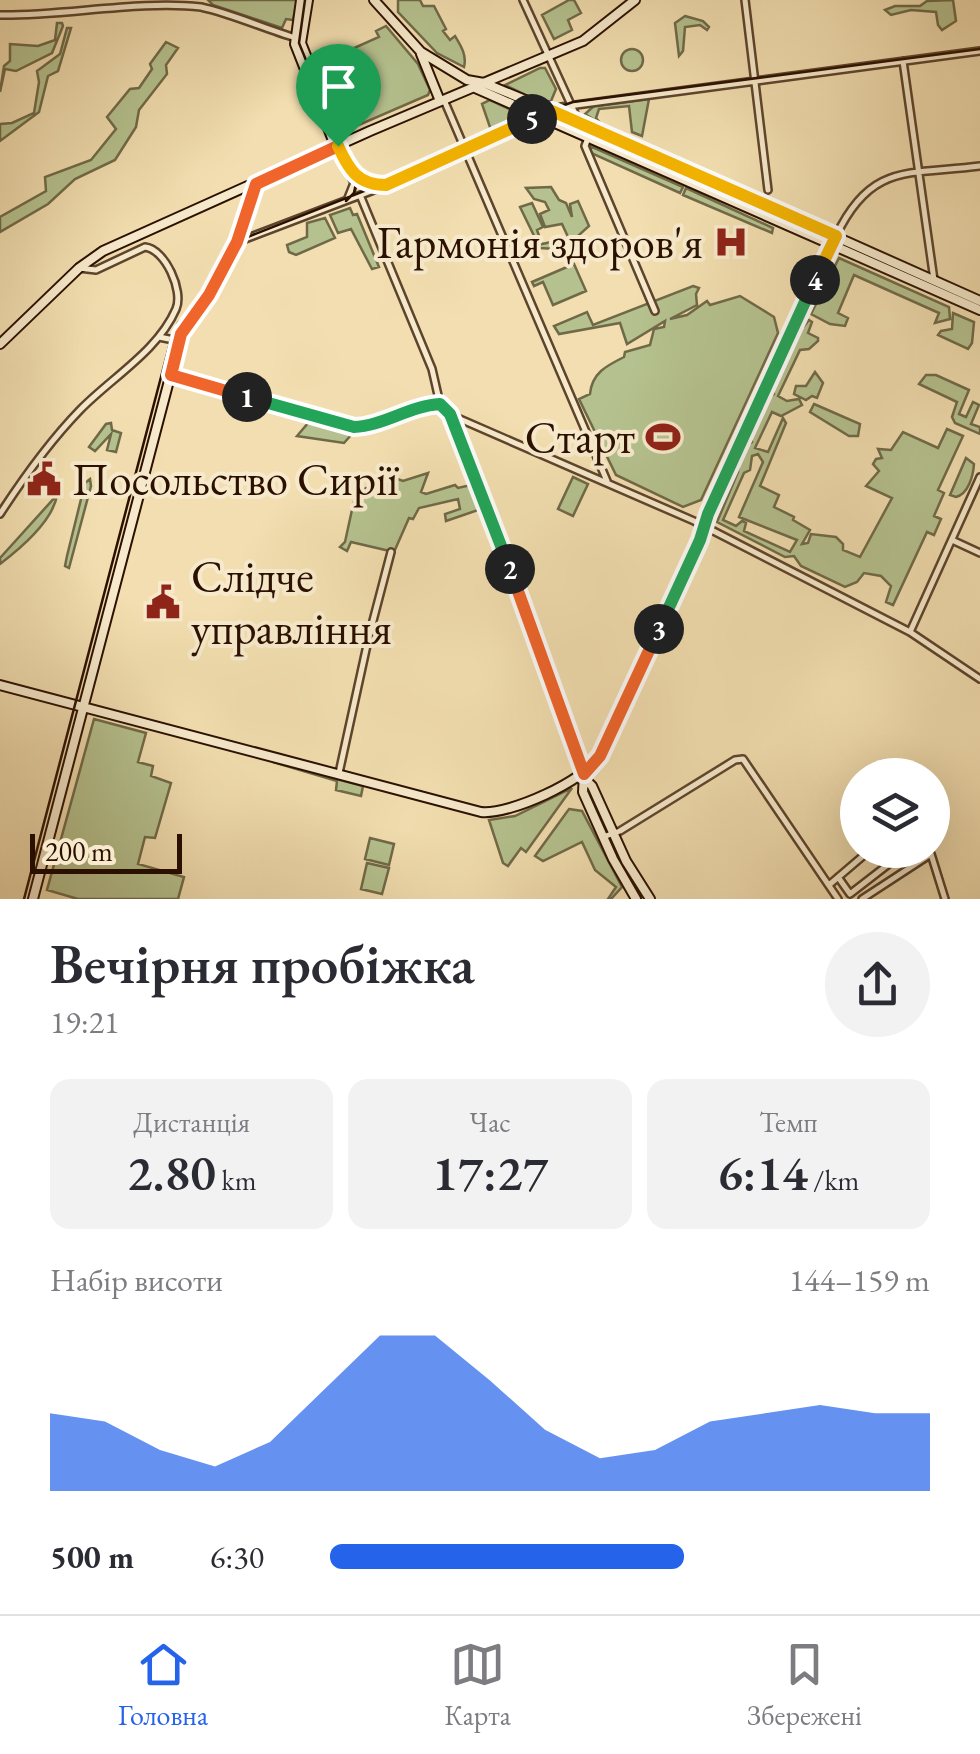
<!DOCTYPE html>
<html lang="uk">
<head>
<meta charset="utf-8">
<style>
  :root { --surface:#fff; --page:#f2f2f3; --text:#2b2b33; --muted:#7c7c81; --line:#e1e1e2; --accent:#2563eb }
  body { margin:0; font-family:"EB Garamond",serif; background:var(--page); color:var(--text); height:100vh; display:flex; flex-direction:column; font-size:38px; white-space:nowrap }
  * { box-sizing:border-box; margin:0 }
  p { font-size:32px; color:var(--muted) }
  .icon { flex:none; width:55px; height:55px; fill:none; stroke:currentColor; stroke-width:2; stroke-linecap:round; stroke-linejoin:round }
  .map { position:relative; height:899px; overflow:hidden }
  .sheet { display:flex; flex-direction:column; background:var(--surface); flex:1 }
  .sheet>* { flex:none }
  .buttons { position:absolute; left:840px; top:758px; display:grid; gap:20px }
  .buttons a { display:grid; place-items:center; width:110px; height:110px; border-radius:50%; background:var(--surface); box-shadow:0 10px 40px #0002; font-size:50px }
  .scale { position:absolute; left:30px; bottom:25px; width:152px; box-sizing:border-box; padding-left:10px; border:5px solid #2b1000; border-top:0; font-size:28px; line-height:35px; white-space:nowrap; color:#2b1000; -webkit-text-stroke:8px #f7eacc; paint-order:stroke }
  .pin { position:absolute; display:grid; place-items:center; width:85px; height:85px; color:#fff; margin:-102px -42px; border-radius:50% 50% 50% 0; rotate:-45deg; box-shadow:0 0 10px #0007 }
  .pin .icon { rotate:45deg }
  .km { position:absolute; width:50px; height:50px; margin:-25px; border-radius:50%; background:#222; color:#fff; font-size:28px; line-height:50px; text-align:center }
  .round { display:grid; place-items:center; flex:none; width:105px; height:105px; border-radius:52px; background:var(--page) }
  .headline { display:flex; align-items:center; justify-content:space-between; height:170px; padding:0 50px }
  h1 { font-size:55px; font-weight:600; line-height:75px }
  .stats { display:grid; grid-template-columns:repeat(3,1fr); gap:15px; height:170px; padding:10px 50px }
  .stats div { display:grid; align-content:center; border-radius:20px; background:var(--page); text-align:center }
  .stats b { font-size:50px; font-weight:600 }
  .stats small { font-size:28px; font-weight:400 }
  .stats p { font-size:28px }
  .chart { height:280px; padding:20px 50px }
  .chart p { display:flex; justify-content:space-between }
  .chart svg { width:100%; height:180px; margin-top:10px; fill:var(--accent); opacity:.7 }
  ul { padding:0 50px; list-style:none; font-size:32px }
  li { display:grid; grid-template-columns:160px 120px 1fr; align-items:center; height:75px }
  li i { height:25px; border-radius:12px; background:var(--accent) }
  .menu { display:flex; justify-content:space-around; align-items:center; height:140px; border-top:2px solid var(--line); background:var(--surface); font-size:28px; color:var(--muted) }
  .menu a { display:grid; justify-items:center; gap:5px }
  .menu .on { color:var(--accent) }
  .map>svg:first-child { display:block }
</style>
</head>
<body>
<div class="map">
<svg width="980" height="899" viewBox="0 0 980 899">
  <rect width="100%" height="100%" fill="#f2deb0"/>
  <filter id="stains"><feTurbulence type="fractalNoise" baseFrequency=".002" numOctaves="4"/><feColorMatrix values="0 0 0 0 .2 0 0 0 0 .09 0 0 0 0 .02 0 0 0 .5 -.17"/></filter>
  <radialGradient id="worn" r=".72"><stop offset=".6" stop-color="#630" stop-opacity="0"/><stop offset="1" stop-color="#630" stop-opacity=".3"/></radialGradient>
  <path fill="#b5c28f" stroke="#706948" stroke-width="2.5" fill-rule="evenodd" d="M208,0h89l-4,20 -7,-1 -4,9 -69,-23z
    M398,0h22l3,6h11l12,23 -3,2 7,9 5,-4c6,10 12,19 9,31l-27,-14 -39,-41z
    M569,0h5l7,13 -13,7 4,10 -18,9 -12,-24z
    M953,0l3,21 -14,9 -4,-5 -2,-13 -25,-2 -20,5 -6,-5 10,-4h25l7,-5z
    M685,16l18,5 6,6 -2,3 -7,-5 -15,2 -2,24 -4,5 -4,-33z
    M57,23h5l1,3 -11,27 -36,18 -11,-2 -5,23 4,-26 6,-5v-17l28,2 17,-6z
    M386,26l32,38 12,26 -2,5 -83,36 -3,-1 -28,-64 65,-29 -3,-6z
    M67,28h4l-13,43 -10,5 -9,36 -39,29v-17l12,-1 22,-10 5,-31 -2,-11 23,-17z
    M166,42l12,6 -12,17 1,9 -28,36 -3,17 -21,33 -40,19 -27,25 -48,28v-15l46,-26 -1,-14 46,-17 25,-31 -9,-12 23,-28 9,-1 13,-19 -2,-5z
    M621 60a11 11 0 1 1 22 0a11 11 0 1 1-22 0Z
    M540,68h5l11,21 -5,12 -11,1 -35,-17z
    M649,99l-7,37 -10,-4 -3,-26 -30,3 -3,9 5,6 -16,-10 9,-8z
    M490,100l38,18 -36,15 -10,-29z
    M590,146l93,41 -3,6 -89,-40z
    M551,187l8,13 7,3 6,14 -2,-13 8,-3 11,25 -11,10 -9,3 -7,-15 -17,3 -5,-13 9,-4 -4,-8 -11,-3 -8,-11z
    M686,188l87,40 -1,5 -89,-38z
    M532,203l11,24 -6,3 5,14 23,-5v6l-9,4 -16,-1 -20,-41z
    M350,208l3,7 4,-1 22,53 -7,2 -21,-40 -13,4 -8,-18z
    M325,218l10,20 -39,17 -7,-3 -2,-7 20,-8v-14z
    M839,258l110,49 1,12 -15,4 4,-10 -85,-38 -16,38 10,5 -3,8 -15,-2 -19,-10z
    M574,264l12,27 -33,14 -10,-23 -9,4 -2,-4z
    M693,286l6,2 -3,6 1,11 -27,14 17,-4 20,-14 3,4 30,-9 34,21 4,16 -77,167 -18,7 -67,-32 -37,-76 11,-5c2,-21 16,-28 34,-37l1,-5 25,-7 4,-16 10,-2 1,-6 -38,23 -7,-21 -61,11 -5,-8 33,-14 6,13z
    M953,313l21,9 -2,21 -4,6 -30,-14 3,-4 11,-2z
    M809,320l3,2 -4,11 10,5v3l-9,8 -9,1 -22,46 9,5 12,-2 3,6 -21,11 -9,-4 -17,36 13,4 15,-34 3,5 -26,63 19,9 -5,12 20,10 -1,3 17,10 -8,14 6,-1 3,-9 25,3 7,7v6l17,7 32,-59 -26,-12 13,-15 -6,-7 3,-5 6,-1 -4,-9 13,1 12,-18 35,16 9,-19 16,7 -25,54 6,3 -10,23 7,3 -7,16 -7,-3 -34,73 -7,-3 5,-16 -10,-10 -17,-3 -7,9 -12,5 -44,-21 -7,-10 -9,1 -68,-35 21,-50 2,-21 12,-9c-4,-12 10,-41 22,-48l-2,-8 24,-50zM758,454l5,8 -24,55 58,23 -7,12 -46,-21 2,-8 -4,-2 -6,5 -13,-6 21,-47 6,-3 2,-14z
    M815,372l8,11 -6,15 -5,-2 -6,4 -12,-6 2,-8h10z
    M926,375h10l33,15 -10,24 7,3 7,-15 6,3 -8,19 9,3v7l-25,-11 -3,-6 5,-15 -38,-18z
    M814,404l46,20 -2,12h-9l-39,-24z
    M309,422l43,12 -8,9 -47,-7z
    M111,423l1,7 9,3 -5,19 -9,-2 4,-16 -16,17 -6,-4 17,-23z
    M966,458l8,6c-1,13 -6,30 -18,33l-6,-2z
    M428,473l-7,19 5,2 29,-9 3,3 13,-3 10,24 -35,12 -1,-7 15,-5 -2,-10 -39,9 -6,11 -4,-1 -15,34 -43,-10 -4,9 -7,-4 5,-5 10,-46 11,-8 12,3 6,-17 19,7z
    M573,477l15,7 -15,32 -15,-7z
    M90,479l1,7 -22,82 -4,-2 2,-10 18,-73z
    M57,495c-4,26 -36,53 -57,69v-6z
    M94,719l52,14 -8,29 15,4 -2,10 20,7 -16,55 -10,-1 -7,27 46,13 -6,22h-100l-31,-9z
    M273,762l90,24 -2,10 -25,-6 1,-9z
    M572,788l-46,64 -5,-4 -13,18 -5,-3 -14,-43 26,-4z
    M569,809l13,2 40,76 -11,12h-3l8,-12 -21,-17 -13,-28 -39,19 -8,-5z
    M370,838l24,6 -5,21 -24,-6z
    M367,863l22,5 -7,26 -21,-5z"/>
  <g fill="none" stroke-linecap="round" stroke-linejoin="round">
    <path stroke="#d4bf96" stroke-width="5" stroke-dasharray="5 2.5" stroke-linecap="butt" d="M875,854l6,8"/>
    <g stroke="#5d442c" stroke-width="10">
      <path id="street" d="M523,0l55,120
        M745,0l23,190
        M0,15c63,1 141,-15 201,-8 32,7 64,22 95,31
        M903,61l31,219
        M444,100l163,381
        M588,138l-3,8 70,165
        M339,146l15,37 -6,15
        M353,174l15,9 16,2
        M360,195l72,174 8,35 10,10 101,264 33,95
        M836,236c35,-74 73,-61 144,-70
        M240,241l147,-56 174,-78 419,-56
        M159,337l20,4
        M171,375l183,52c30,-1 55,-21 86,-23
        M453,416l241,105 216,111 70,47
        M0,514c24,-37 49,-72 80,-104 31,-32 78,-59 96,-101 8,-18 -11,-60 -31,-62l-49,23 -17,-2
        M952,540l28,13
        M910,632l70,-155
        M339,773l30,-137 22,-84
        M603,837l17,-6 115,-71 8,-1 95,140
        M838,877l12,17 44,-34h11l13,-10
        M829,885l41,-35
        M862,899l69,-45 14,45"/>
    </g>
    <g stroke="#2b1000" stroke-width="12">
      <path id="secondary" d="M301,0l-6,44 37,94 7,8
        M308,0l-7,43 37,92 1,11
        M374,0l47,52 46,28 17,3 97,40 399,178
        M421,54l19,47
        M473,87l507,223
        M0,344l79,-76 24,-17 267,-120 213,-90 52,-41
        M0,685l481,127c29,3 103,-31 119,-56l236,-520
        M584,774l-1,18 30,67 23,40
        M585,779l7,7 34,75 24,38
        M33,899l148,-564 28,-40 28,-53 19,-58"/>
    </g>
    <use href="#street" stroke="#f7eacc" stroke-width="5"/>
    <use href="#secondary" stroke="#f7eacc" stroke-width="8"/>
    <path stroke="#2b1000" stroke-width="2.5" d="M305,0l-6,43 57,140 -2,10 -8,8
      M24,899l147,-560 7,-16 25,-25 32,-56 195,-77 117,-54 26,-9 407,-53"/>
  </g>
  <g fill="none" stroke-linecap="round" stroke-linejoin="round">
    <g stroke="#fff" stroke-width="20">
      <path id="split-1" d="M247,397l-76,-22 10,-41 28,-39 28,-53 19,-58 82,-38"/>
    </g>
    <g stroke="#fff" stroke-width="20">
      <path id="split-2" d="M247,397l107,30c29,-1 55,-21 86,-23l10,10 60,155"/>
    </g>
    <g stroke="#fff" stroke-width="20">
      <path id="split-3" d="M510,569l74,205 16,-18 59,-127"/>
    </g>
    <g stroke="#fff" stroke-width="20">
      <path id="split-4" d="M659,629l41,-89 8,-26 107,-234"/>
    </g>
    <g stroke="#fff" stroke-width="20">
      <path id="split-5" d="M532,119l20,-8 284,125 -21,44"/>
    </g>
    <g stroke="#fff" stroke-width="20">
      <path id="split-6" d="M338,146c11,24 20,39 48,39l146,-66"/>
    </g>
    <use href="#split-1" stroke="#f0652b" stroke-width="12"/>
    <use href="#split-2" stroke="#22a559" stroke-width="12"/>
    <use href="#split-3" stroke="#f0652b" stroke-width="12"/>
    <use href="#split-4" stroke="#22a559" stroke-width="12"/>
    <use href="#split-5" stroke="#f5b400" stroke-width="12"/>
    <use href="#split-6" stroke="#f5b400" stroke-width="12"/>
  </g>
  <defs>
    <g id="hospital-bare" transform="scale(2.7)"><path d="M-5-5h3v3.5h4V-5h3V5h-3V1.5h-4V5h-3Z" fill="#8f2418" stroke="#f7eacc" stroke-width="2.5" paint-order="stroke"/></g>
    <g id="stadium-bare" transform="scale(2.7)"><path d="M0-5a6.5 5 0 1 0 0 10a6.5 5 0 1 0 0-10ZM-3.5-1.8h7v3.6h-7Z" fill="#8f2418" stroke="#f7eacc" stroke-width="2.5" paint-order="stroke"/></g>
    <g id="civic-bare" transform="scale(2.7)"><path d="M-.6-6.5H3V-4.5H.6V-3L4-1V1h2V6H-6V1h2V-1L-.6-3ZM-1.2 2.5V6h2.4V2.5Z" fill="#8f2418" stroke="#f7eacc" stroke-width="2.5" paint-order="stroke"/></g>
  </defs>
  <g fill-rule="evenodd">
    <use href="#hospital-bare" x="731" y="242"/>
    <use href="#stadium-bare" x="663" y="437"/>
    <use href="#civic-bare" x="44" y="479"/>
    <use href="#civic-bare" x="163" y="602"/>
  </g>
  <g text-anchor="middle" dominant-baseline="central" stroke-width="8" stroke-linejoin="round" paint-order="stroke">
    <g font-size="45" fill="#2b1000" stroke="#f7eacc" text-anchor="end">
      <text x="703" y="242">Гармонія здоров'я</text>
      <text x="635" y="437">Старт</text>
      <text x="72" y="479" text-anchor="start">Посольство Сирії</text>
      <text x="191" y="576" text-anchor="start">Слідче<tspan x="191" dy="52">управління</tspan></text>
    </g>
  </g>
  <rect width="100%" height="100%" filter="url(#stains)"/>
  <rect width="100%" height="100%" fill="url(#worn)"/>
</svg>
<div class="buttons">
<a><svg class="icon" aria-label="layers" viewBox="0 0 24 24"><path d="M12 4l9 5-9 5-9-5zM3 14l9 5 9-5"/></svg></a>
</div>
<div class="scale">200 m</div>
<div class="pin" style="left:338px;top:146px;background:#1e9e55"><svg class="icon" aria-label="arrive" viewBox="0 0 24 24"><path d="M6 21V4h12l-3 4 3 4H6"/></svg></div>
<b class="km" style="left:247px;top:397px">1</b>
<b class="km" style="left:510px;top:569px">2</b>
<b class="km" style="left:659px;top:629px">3</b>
<b class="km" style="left:815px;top:280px">4</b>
<b class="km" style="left:532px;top:119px">5</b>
</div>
<section class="sheet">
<div class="headline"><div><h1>Вечірня пробіжка</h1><p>19:21</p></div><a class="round"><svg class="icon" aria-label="share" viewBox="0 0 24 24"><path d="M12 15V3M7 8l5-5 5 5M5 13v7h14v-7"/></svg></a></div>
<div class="stats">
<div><p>Дистанція</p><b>2.80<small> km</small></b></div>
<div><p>Час</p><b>17:27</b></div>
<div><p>Темп</p><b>6:14<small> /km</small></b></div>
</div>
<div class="chart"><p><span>Набір висоти</span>144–159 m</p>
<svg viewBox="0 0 160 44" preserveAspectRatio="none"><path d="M0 44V25L10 27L20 34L30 38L40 32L50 19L60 6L70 6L80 17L90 29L100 36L110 34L120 27L130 25L140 23L150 25L160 25V44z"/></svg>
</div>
<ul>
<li><b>500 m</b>6:30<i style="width:59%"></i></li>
</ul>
</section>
<nav class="menu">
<a class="on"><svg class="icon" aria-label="home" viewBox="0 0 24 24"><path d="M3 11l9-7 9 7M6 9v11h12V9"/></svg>Головна</a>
<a><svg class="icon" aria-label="map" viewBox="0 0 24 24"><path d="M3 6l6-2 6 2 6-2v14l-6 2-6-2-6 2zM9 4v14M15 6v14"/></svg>Карта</a>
<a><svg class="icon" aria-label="saved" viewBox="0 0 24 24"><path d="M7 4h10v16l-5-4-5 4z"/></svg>Збережені</a>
</nav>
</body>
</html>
